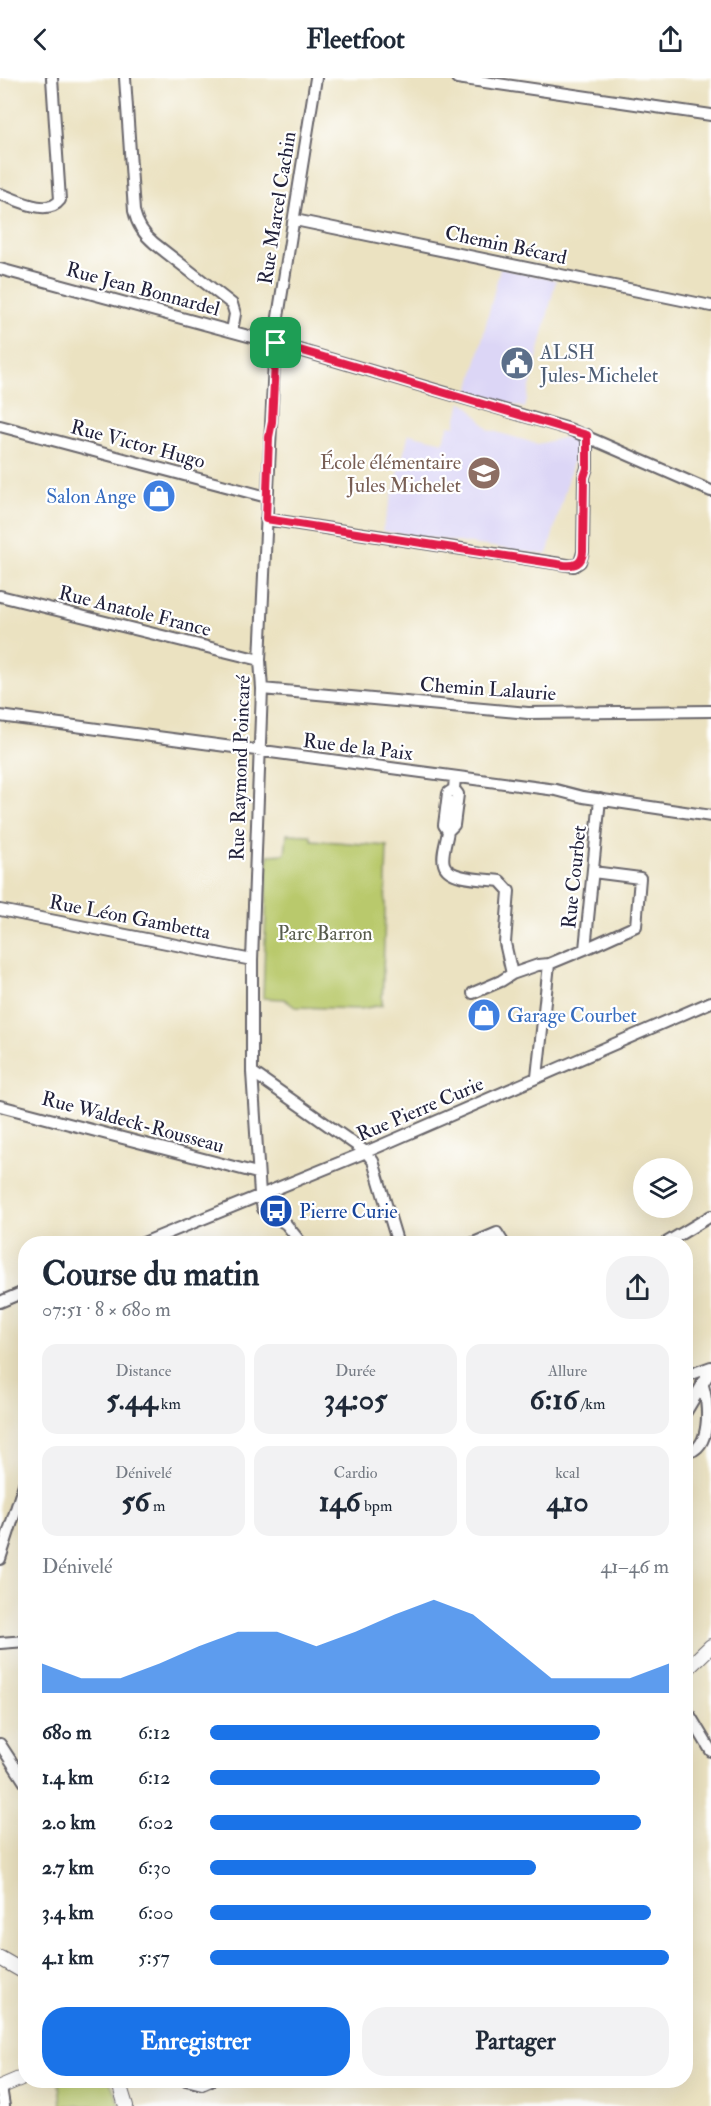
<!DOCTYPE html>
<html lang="fr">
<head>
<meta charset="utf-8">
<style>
  :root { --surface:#fff; --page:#f2f2f3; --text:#1f2937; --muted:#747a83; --accent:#1a73e8 }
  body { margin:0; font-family:"IM FELL Double Pica",serif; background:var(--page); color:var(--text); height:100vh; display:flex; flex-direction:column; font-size:22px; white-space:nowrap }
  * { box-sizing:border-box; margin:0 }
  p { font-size:20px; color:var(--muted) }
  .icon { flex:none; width:33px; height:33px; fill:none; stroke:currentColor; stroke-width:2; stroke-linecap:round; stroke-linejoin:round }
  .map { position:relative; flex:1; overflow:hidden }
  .side { position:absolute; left:18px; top:1158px; width:675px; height:852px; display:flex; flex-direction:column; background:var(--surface); border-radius:24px; box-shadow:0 6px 24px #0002 }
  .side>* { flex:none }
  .buttons { position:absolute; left:633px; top:1080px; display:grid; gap:12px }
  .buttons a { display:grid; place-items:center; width:60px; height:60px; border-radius:50%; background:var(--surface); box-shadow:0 6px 24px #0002; font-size:30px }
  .pin { position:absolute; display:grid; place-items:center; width:51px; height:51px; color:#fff; margin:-26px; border-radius:12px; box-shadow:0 3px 9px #0006 }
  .round { display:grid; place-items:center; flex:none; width:63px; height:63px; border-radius:24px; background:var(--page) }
  .head { display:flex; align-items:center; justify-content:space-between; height:102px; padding:0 24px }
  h1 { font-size:33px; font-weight:800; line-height:45px }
  .metrics { display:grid; grid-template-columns:repeat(3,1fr); gap:9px; height:102px; padding:6px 24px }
  .metrics div { display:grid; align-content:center; border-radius:15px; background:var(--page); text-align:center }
  .metrics b { font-size:30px; font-weight:800 }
  .metrics small { font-size:16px; font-weight:400 }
  .metrics p { font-size:16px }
  .chart { height:168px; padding:12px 24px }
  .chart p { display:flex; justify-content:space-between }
  .chart svg { width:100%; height:108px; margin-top:6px; fill:var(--accent); opacity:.7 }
  .primary-button { display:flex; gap:12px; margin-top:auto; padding:12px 24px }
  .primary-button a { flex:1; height:69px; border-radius:24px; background:var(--accent); color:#fff; font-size:24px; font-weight:800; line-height:69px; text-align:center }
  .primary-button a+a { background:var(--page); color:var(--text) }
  ul { padding:0 24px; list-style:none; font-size:20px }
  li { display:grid; grid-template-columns:96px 72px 1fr; align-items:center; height:45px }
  li i { height:15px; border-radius:8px; background:var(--accent) }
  header { display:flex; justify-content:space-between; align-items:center; height:78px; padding:0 24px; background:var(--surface); font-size:27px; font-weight:800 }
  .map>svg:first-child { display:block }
</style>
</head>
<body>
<header><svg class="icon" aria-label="back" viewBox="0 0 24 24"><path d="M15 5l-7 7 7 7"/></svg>Fleetfoot<svg class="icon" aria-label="share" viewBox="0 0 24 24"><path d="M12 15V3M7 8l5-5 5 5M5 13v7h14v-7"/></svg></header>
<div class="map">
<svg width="711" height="2028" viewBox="0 0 711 2028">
  <rect width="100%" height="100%" fill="#fff"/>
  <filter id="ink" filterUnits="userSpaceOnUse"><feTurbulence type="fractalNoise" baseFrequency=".0167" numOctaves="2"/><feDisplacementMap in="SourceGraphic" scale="12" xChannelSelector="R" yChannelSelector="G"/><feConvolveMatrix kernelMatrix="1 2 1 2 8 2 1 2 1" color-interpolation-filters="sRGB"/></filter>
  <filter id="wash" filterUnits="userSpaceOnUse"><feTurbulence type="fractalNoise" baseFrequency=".008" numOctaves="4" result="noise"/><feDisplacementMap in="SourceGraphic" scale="24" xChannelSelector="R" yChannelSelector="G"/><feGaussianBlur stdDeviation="1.35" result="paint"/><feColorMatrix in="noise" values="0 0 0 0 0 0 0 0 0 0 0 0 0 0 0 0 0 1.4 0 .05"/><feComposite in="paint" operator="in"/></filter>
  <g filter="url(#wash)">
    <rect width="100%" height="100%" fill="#ebe2c1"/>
    <path fill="#dcd6f6" d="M500,190l56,12 -31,128 -56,-16z
      M461,324l6,2 22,26 49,14 32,-8 8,8 -31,111 -165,-24 27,-97 34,8 6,-17 6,1z"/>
    <path fill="#b9c96c" stroke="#6e7654" stroke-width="1.5" d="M287,756l23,1 2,5 75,6 -5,159 -22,4 -65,-2 -11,-8 -21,-1 5,-143 17,-1z
      M59,2003h51l10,25h-59z"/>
  </g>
  <g filter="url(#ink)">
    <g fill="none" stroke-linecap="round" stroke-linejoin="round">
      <g stroke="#68656a" stroke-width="14">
        <path id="minor" d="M125,0l9,133c3,13 9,23 20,32l78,61 3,10 -3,17
          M457,0l254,37
          M0,116c16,5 47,23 60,6l-8,-122
          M295,142l416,86
          M0,191l289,78 280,82 142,62
          M0,348l267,71
          M266,441l308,47 6,-4 3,-10 1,-75 3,-9v-33
          M0,518l260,64
          M262,611l266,24 183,-2
          M0,638l556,74 27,7 128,19
          M448,753c-1,9 -7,24 -4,33 4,16 42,15 56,17l9,10 -4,52 7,31 -11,7 -28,12
          M448,753l6,-6 4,-31 -4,-5 1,-12
          M448,753l-4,-6 4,-32 6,-4
          M0,832l252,50
          M585,871l51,-23 4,-48 -47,-6
          M512,896l26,-9 11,-1
          M252,994l114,80 7,9 25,83
          M537,999l12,-113 36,-15 15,-150
          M0,1028l257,67
          M141,1166l225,-92 345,-150
          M302,1166l-16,-20 -23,-15 -3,-15 -8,-122v-112l10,-271 -2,-29 14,-298 4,-45 38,-239
          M471,1166l26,-11 7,11
          M664,1166l47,-28
          M0,1224l26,-11
          M686,1298l25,-9
          M686,1334l25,-42
          M686,1374c25,0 24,-48 16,-69
          M0,1481l26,-81
          M0,1565l26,-2
          M686,1631l25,42
          M0,1666l26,40
          M186,2002l16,4 9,-4
          M1,2009l3,19"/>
      </g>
      <g stroke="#68656a" stroke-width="16">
        <path id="tertiary" d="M686,1592l25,-24
          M0,1880l26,15
          M118,2002l8,26
          M0,2009l26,-11"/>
      </g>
      <use href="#minor" stroke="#fff" stroke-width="10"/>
      <use href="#tertiary" stroke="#fff" stroke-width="14"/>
    </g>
  </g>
  <g fill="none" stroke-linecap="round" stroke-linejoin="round" filter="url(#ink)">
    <g stroke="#fff" stroke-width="12">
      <path id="route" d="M276,265l311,92v33l-3,9 -1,75c-1,12 -8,14 -19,13l-298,-46 3,-82 3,-15z"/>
    </g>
    <use href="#route" stroke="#e11d48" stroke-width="8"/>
  </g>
  <defs>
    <g id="civic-disc" transform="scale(1.725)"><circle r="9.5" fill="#5c6f8a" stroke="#fff"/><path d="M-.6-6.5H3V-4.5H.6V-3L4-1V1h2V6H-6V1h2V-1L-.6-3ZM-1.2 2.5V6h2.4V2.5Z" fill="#fff"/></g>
    <g id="school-disc" transform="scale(1.725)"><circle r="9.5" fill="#8d6e63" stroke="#fff"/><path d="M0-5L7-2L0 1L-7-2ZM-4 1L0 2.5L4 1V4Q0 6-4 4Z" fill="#fff"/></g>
    <g id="shop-disc" transform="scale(1.725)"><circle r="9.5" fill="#3f7fe0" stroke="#fff"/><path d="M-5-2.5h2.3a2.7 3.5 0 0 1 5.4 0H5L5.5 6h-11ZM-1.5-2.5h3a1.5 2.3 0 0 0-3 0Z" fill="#fff"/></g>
    <g id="bus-disc" transform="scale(1.725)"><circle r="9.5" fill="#1a4fb4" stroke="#fff"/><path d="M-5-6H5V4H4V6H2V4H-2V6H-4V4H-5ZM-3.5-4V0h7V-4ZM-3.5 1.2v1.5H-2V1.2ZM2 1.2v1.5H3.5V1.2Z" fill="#fff"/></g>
  </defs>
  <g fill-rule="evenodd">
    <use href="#civic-disc" x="517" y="285"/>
    <use href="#school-disc" x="484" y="395"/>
    <use href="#shop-disc" x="159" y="418"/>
    <use href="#shop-disc" x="484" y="937"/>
    <use href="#bus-disc" x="276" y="1133"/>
  </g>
  <g text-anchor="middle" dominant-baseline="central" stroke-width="4.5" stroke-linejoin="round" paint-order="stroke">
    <g font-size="20" fill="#22223b" stroke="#fff">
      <text transform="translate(277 130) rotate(-81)">Rue Marcel Cachin</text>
      <text transform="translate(506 167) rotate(12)">Chemin Bécard</text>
      <text transform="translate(143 211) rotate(15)">Rue Jean Bonnardel</text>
      <text transform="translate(138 366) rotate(15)">Rue Victor Hugo</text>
      <text transform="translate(135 533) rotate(14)">Rue Anatole France</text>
      <text transform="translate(488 611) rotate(4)">Chemin Lalaurie</text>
      <text transform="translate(358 669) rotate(7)">Rue de la Paix</text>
      <text transform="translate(240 690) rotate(-88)">Rue Raymond Poincaré</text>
      <text transform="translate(574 799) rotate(-84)">Rue Courbet</text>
      <text transform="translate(130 839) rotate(11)">Rue Léon Gambetta</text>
      <text transform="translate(420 1031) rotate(-23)">Rue Pierre Curie</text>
      <text transform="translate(133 1044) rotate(15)">Rue Waldeck-Rousseau</text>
    </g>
    <g font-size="20" fill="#4e5e75" stroke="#fff" text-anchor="start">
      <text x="540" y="274">ALSH<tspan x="540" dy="23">Jules-Michelet</tspan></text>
    </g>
    <g font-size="20" fill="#785e54" stroke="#fff" text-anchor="end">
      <text x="461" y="384">École élémentaire<tspan x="461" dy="23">Jules Michelet</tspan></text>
    </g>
    <g font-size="20" fill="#366cbe" stroke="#fff" text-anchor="end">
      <text x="136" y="418">Salon Ange</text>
      <text x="507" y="937" text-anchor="start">Garage Courbet</text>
    </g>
    <g font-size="20" fill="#575c4c" stroke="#fff">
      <text x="325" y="855">Parc Barron</text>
    </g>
    <g font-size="20" fill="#164399" stroke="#fff" text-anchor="start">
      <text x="299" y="1133">Pierre Curie</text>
    </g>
  </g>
</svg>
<div class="buttons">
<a><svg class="icon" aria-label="layers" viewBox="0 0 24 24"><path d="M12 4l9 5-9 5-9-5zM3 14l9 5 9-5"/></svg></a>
</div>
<div class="pin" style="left:276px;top:265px;background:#1e9e55"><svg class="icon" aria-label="arrive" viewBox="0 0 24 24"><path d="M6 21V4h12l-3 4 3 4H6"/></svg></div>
<section class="side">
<div class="head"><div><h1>Course du matin</h1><p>07:51 · 8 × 680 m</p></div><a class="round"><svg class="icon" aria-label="share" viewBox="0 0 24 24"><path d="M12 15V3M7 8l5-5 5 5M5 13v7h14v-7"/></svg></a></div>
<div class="metrics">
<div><p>Distance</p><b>5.44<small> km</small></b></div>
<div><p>Durée</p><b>34:05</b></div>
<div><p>Allure</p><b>6:16<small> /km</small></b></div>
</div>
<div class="metrics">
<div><p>Dénivelé</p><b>56<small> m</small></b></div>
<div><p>Cardio</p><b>146<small> bpm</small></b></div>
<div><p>kcal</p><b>410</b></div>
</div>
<div class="chart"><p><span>Dénivelé</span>41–46 m</p>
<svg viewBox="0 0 160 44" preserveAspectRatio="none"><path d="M0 44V32L10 38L20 38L30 32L40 25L50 19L60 19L70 25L80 19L90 12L100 6L110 12L120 25L130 38L140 38L150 38L160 32V44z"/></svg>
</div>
<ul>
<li><b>680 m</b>6:12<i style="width:85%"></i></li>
<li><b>1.4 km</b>6:12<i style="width:85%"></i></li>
<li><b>2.0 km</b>6:02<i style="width:94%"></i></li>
<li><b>2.7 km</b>6:30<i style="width:71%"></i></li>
<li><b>3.4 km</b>6:00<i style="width:96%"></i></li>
<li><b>4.1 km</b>5:57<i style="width:100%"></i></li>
</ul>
<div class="primary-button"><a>Enregistrer</a><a>Partager</a></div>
</section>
</div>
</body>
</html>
